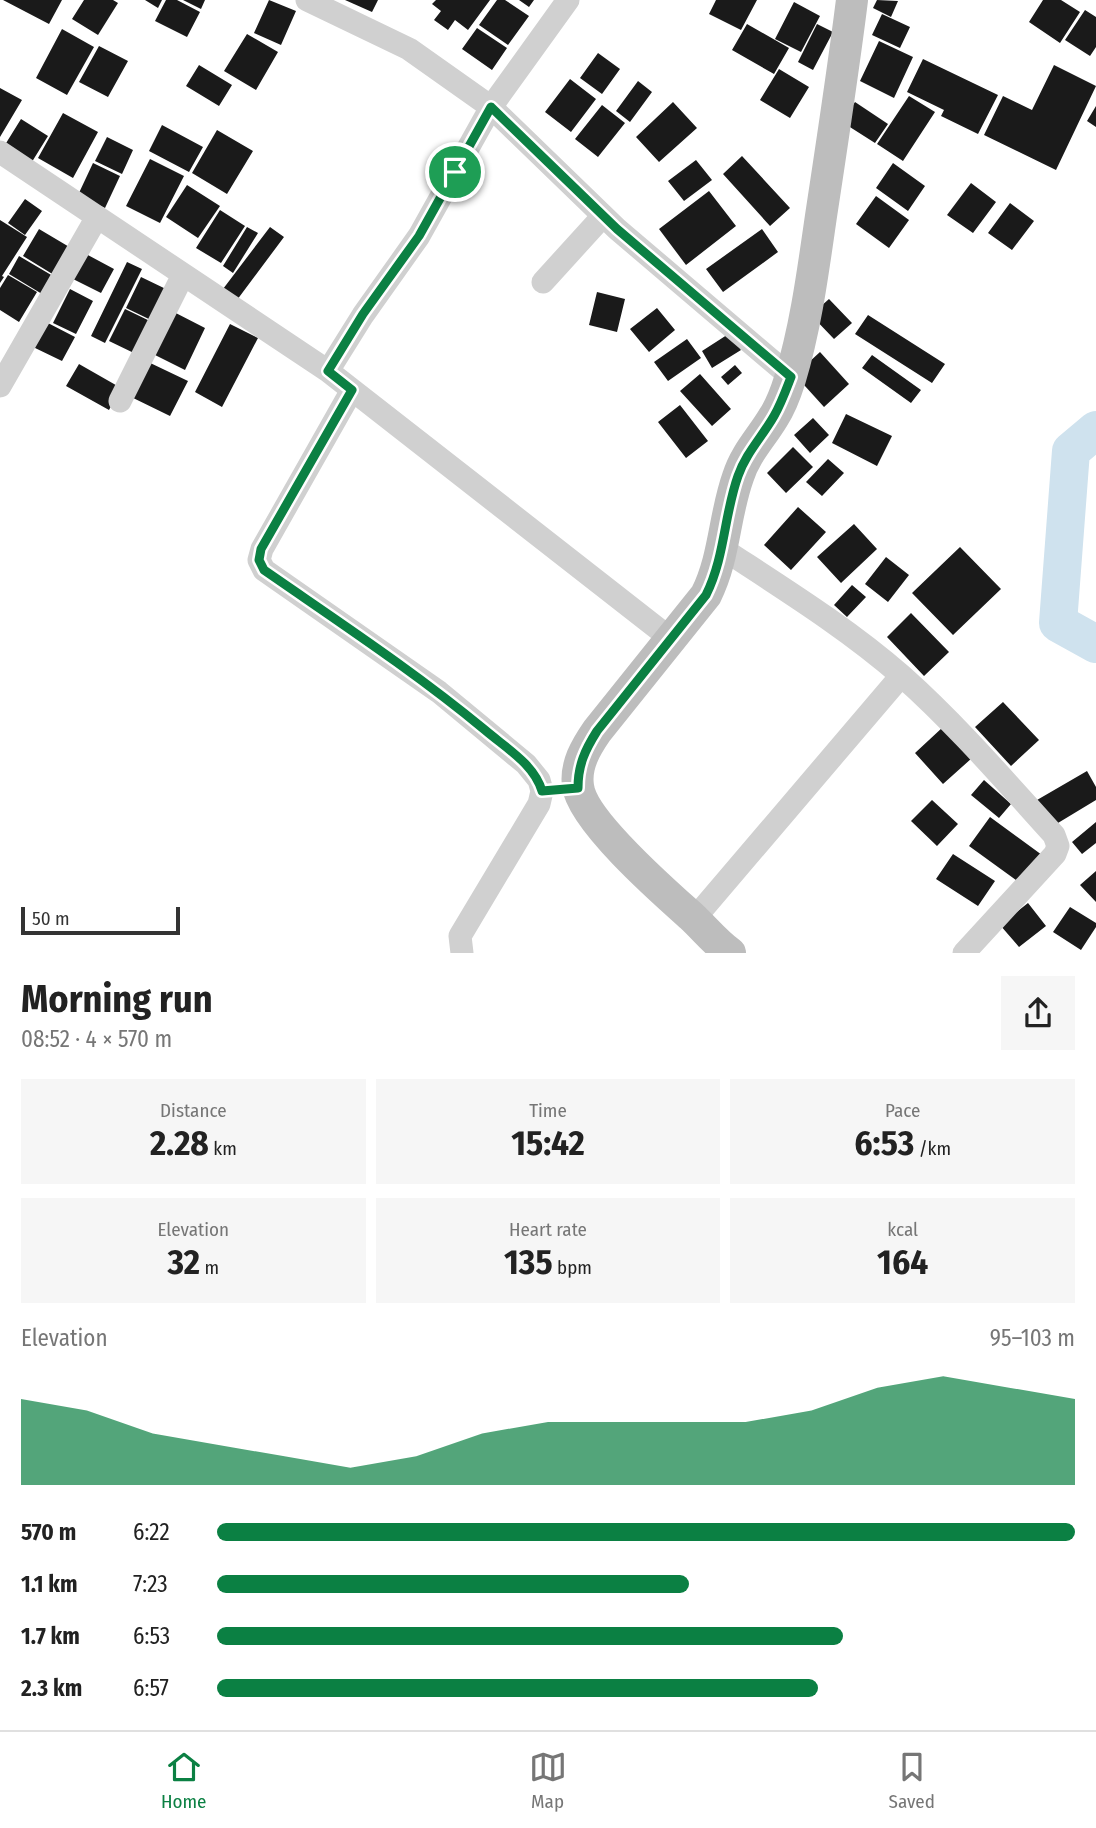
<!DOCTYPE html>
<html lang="en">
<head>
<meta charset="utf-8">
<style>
  :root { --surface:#fff; --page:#f6f6f6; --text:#222; --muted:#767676; --line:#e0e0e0; --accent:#0b8043 }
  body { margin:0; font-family:"Fira Sans Condensed",sans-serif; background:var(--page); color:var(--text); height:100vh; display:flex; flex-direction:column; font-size:26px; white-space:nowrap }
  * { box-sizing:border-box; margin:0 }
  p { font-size:23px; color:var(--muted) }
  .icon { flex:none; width:38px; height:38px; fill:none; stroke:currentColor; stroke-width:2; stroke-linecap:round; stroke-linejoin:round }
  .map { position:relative; height:953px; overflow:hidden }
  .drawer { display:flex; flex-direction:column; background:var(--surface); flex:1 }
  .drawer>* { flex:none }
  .scale { position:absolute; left:21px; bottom:18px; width:159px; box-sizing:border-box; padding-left:7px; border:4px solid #333; border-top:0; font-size:19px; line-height:24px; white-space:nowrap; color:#333; -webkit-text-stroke:5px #fff; paint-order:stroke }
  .pin { position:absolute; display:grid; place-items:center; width:60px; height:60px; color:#fff; margin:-30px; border:4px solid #fff; border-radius:50%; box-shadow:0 2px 7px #0007 }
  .round { display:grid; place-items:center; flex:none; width:74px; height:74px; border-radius:0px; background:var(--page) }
  .headline { display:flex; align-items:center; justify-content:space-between; height:119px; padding:0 21px }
  h1 { font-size:38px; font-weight:700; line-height:52px }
  .metrics { display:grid; grid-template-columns:repeat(3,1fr); gap:10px; height:119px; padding:7px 21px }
  .metrics div { display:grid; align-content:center; border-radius:0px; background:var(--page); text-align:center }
  .metrics b { font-size:35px; font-weight:700 }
  .metrics small { font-size:19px; font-weight:400 }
  .metrics p { font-size:19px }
  .chart { height:196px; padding:14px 21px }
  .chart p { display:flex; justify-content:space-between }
  .chart svg { width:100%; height:126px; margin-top:7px; fill:var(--accent); opacity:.7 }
  ul { padding:0 21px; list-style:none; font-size:23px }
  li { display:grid; grid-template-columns:112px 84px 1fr; align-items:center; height:52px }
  li i { height:18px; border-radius:9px; background:var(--accent) }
  .tabs { display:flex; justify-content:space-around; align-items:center; height:98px; border-top:2px solid var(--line); background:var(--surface); font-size:19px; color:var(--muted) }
  .tabs a { display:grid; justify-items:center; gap:4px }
  .tabs .selected { color:var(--accent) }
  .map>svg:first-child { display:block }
</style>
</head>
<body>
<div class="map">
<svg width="1096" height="953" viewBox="0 0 1096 953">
  <rect width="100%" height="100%" fill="#fff"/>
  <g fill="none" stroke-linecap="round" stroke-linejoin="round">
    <path stroke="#cfe2ee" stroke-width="38" d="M1096,430l-25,21 -13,172 38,21"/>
  </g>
  <path fill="#1a1a1a" d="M3,0h59l-13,24z
    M84,0h29l5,3 -20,32 -26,-16z
    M145,0h17l-4,8z
    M166,0h11l23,12 -13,25 -32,-16z
    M183,0h22l-4,9z
    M269,0l27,11 -15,34 -27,-12z
    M345,0h33l-6,12z
    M436,0h54l-22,30 -13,-10 -7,10 -14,-10 7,-9 -9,-7z
    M497,0h8l24,16 -21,29 -29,-20z
    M519,0h15l-5,7z
    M716,0h41l-16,30 -32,-16z
    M877,0l21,1 -7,16 -18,-9z
    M1043,0h18l19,12 -20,31 -31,-21z
    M794,2l26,14 -19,36 -26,-13z
    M1085,10l11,7v30l-6,9 -25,-16z
    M882,14l28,13 -10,21 -28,-13z
    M747,24l42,24 -15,26 -42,-24z
    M817,24l16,8 -20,38 -15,-8z
    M477,28l30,20 -15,22 -30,-21z
    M62,29l32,18 -27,48 -31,-17z
    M247,34l31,18 -22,38 -32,-19z
    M879,41l34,16 -19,41 -34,-17z
    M99,46l29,15 -20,36 -29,-15z
    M598,53l22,16 -18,25 -22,-16z
    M923,59l75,36 -20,39 -37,-18 3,-6 -37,-18z
    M199,65l33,20 -13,21 -33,-20z
    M1054,65l42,21 -40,84 -72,-35 19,-39 29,14z
    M779,69l30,18 -19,31 -30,-18z
    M570,79l26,20 -25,33 -26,-20z
    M638,81l14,11 -22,30 -14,-11z
    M0,88l22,12 -22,37z
    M909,96l26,16 -32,49 -26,-17z
    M673,102l24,26 -38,34 -23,-25z
    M855,102l33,22 -13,19 -33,-21z
    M602,105l23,18 -27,34 -23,-18z
    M1096,106v21l-9,-6z
    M63,113l35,19 -25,46 -35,-20z
    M21,119l27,17 -18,29 -27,-17z
    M162,125l41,22 -14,25 -40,-21z
    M217,130l36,21 -26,43 -35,-21z
    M107,137l26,13 -11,24 -27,-13z
    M742,156l48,52 -20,18 -47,-52z
    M150,159l34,17 -24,47 -34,-17z
    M696,160l16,20 -28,21 -16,-20z
    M93,163l27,13 -15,32 -27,-13z
    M893,163l32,23 -17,25 -32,-23z
    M971,183l25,19 -23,31 -26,-18z
    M187,185l33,21 -22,32 -32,-21z
    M709,191l27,35 -50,39 -27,-36z
    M876,196l33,24 -20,28 -33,-24z
    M25,199l17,12 -17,24 -17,-12z
    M1010,203l24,18 -22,29 -24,-17z
    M220,210l25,16 -24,37 -25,-15z
    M0,220l27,17 -25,39 2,1 -4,6z
    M247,227l11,6 -25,40 -10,-7z
    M270,227l14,10 -47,63 -14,-11z
    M39,229l32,19 -17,27 -31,-19z
    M762,229l16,23 -55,40 -17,-23z
    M86,254l28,15 -13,24 -28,-14z
    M19,256l39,23 -11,18 -38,-23z
    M127,262l15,7 -37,74 -14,-7z
    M8,275l29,17 -18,30 -19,-12v-22z
    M141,277l27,13 -15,31 -27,-13z
    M70,289l23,12 -17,33 -23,-11z
    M597,292l28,7 -8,33 -28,-7z
    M829,299l23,24 -18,16 -23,-24z
    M657,308l18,22 -26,22 -19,-23z
    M125,309l29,14 -16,32 -29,-14z
    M168,309l37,19 -20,42 -38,-19z
    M868,315l77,49 -13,19 -77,-49z
    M46,322l29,15 -13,24 -29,-14z
    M230,324l28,14 -36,69 -27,-15z
    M730,333l11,17 -29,18 -10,-17z
    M687,339l14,19 -33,23 -14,-19z
    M820,352l29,32 -25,23 -29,-32z
    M872,355l49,35 -10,13 -49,-35z
    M144,360l44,21 -18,35 -43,-21z
    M79,364l42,24 -12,22 -43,-24z
    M735,365l7,8 -14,12 -7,-8z
    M700,374l31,35 -19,17 -32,-35z
    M680,405l28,36 -22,17 -28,-36z
    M846,414l46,22 -15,30 -45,-23z
    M813,418l16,17 -19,18 -16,-18z
    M793,447l20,20 -27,26 -19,-20z
    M828,459l16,14 -22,23 -16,-14z
    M798,507l28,25 -35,38 -27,-25z
    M854,524l23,25 -36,34 -24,-26z
    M960,547l41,42 -48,46 -41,-42z
    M886,557l23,18 -21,27 -23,-18z
    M852,585l14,12 -19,20 -13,-12z
    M911,613l38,39 -25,24 -37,-39z
    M1003,702l36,38 -28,26 -36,-39z
    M943,727l29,31 -29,26 -28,-31z
    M1087,771l9,16v13l-43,26 -16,-26z
    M984,780l27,24 -12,14 -28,-23z
    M932,800l26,24 -21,22 -26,-25z
    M990,817l52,38 -22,28 -51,-37z
    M1096,822v21l-14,11 -10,-12z
    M953,854l42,27 -17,25 -42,-27z
    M1096,871v31l-16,-17z
    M1028,903l18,23 -27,21 -19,-22z
    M1070,907l26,16v4l-15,23 -28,-18z"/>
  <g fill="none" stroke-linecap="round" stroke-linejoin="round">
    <path stroke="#d0d0d0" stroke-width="23" d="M307,0l102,49 82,58 126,122 174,148
      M0,152l328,219 343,268
      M543,282l60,-66
      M328,371l35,-56 56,-79 72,-129 77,-107
      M0,386l97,-169
      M352,390l-90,159 -3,11 5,10 175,122 87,72 13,16 3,11 -3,13 -79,132 2,17
      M120,401l63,-126
      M723,549c61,40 124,79 179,127 55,49 103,105 152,159l4,11 -3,8 -91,99
      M694,919l207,-243"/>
    <path stroke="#bdbdbd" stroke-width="32" d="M730,953c-15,-11 -26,-25 -39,-37 -27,-24 -109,-96 -113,-130 -3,-21 8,-39 19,-55l109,-136c19,-38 18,-79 32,-118 7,-23 23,-39 35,-59 8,-12 13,-26 17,-39 16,-53 23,-108 31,-163 11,-72 22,-144 31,-216"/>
  </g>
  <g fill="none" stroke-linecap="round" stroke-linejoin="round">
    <g stroke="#fff" stroke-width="14">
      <path id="route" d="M491,107l126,122 174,148c-5,13 -10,27 -17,39 -12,21 -28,37 -36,60 -14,39 -13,81 -32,119l-109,136c-12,19 -19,34 -19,57l-36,3c-8,-27 -36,-43 -57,-61 -70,-58 -146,-108 -221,-160l-5,-10 2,-11 91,-159 -24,-19 35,-57 56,-78z"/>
    </g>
    <use href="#route" stroke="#0b8043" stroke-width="9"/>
  </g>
</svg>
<div class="scale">50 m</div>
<div class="pin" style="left:455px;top:172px;background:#1e9e55"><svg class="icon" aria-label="arrive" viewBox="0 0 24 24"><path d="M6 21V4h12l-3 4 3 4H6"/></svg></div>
</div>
<section class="drawer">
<div class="headline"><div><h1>Morning run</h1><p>08:52 · 4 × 570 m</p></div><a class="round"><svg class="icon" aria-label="share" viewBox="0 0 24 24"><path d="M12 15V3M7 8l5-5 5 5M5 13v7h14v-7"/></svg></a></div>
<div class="metrics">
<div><p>Distance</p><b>2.28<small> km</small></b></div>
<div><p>Time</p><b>15:42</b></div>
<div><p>Pace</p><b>6:53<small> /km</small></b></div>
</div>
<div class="metrics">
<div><p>Elevation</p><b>32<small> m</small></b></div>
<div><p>Heart rate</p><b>135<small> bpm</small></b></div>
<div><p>kcal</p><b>164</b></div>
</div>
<div class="chart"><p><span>Elevation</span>95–103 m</p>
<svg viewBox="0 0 160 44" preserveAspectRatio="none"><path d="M0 44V14L10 18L20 26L30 30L40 34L50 38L60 34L70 26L80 22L90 22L100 22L110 22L120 18L130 10L140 6L150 10L160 14V44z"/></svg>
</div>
<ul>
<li><b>570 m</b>6:22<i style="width:100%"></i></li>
<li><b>1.1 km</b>7:23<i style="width:55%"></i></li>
<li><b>1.7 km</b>6:53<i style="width:73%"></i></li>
<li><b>2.3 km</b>6:57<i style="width:70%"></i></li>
</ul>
</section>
<nav class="tabs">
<a class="selected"><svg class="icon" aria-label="home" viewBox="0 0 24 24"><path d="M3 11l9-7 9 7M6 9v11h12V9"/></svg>Home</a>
<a><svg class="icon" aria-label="map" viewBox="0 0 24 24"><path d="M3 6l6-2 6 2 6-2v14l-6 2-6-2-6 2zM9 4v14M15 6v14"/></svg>Map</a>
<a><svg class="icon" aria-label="saved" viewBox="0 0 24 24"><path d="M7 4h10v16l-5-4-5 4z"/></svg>Saved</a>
</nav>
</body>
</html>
